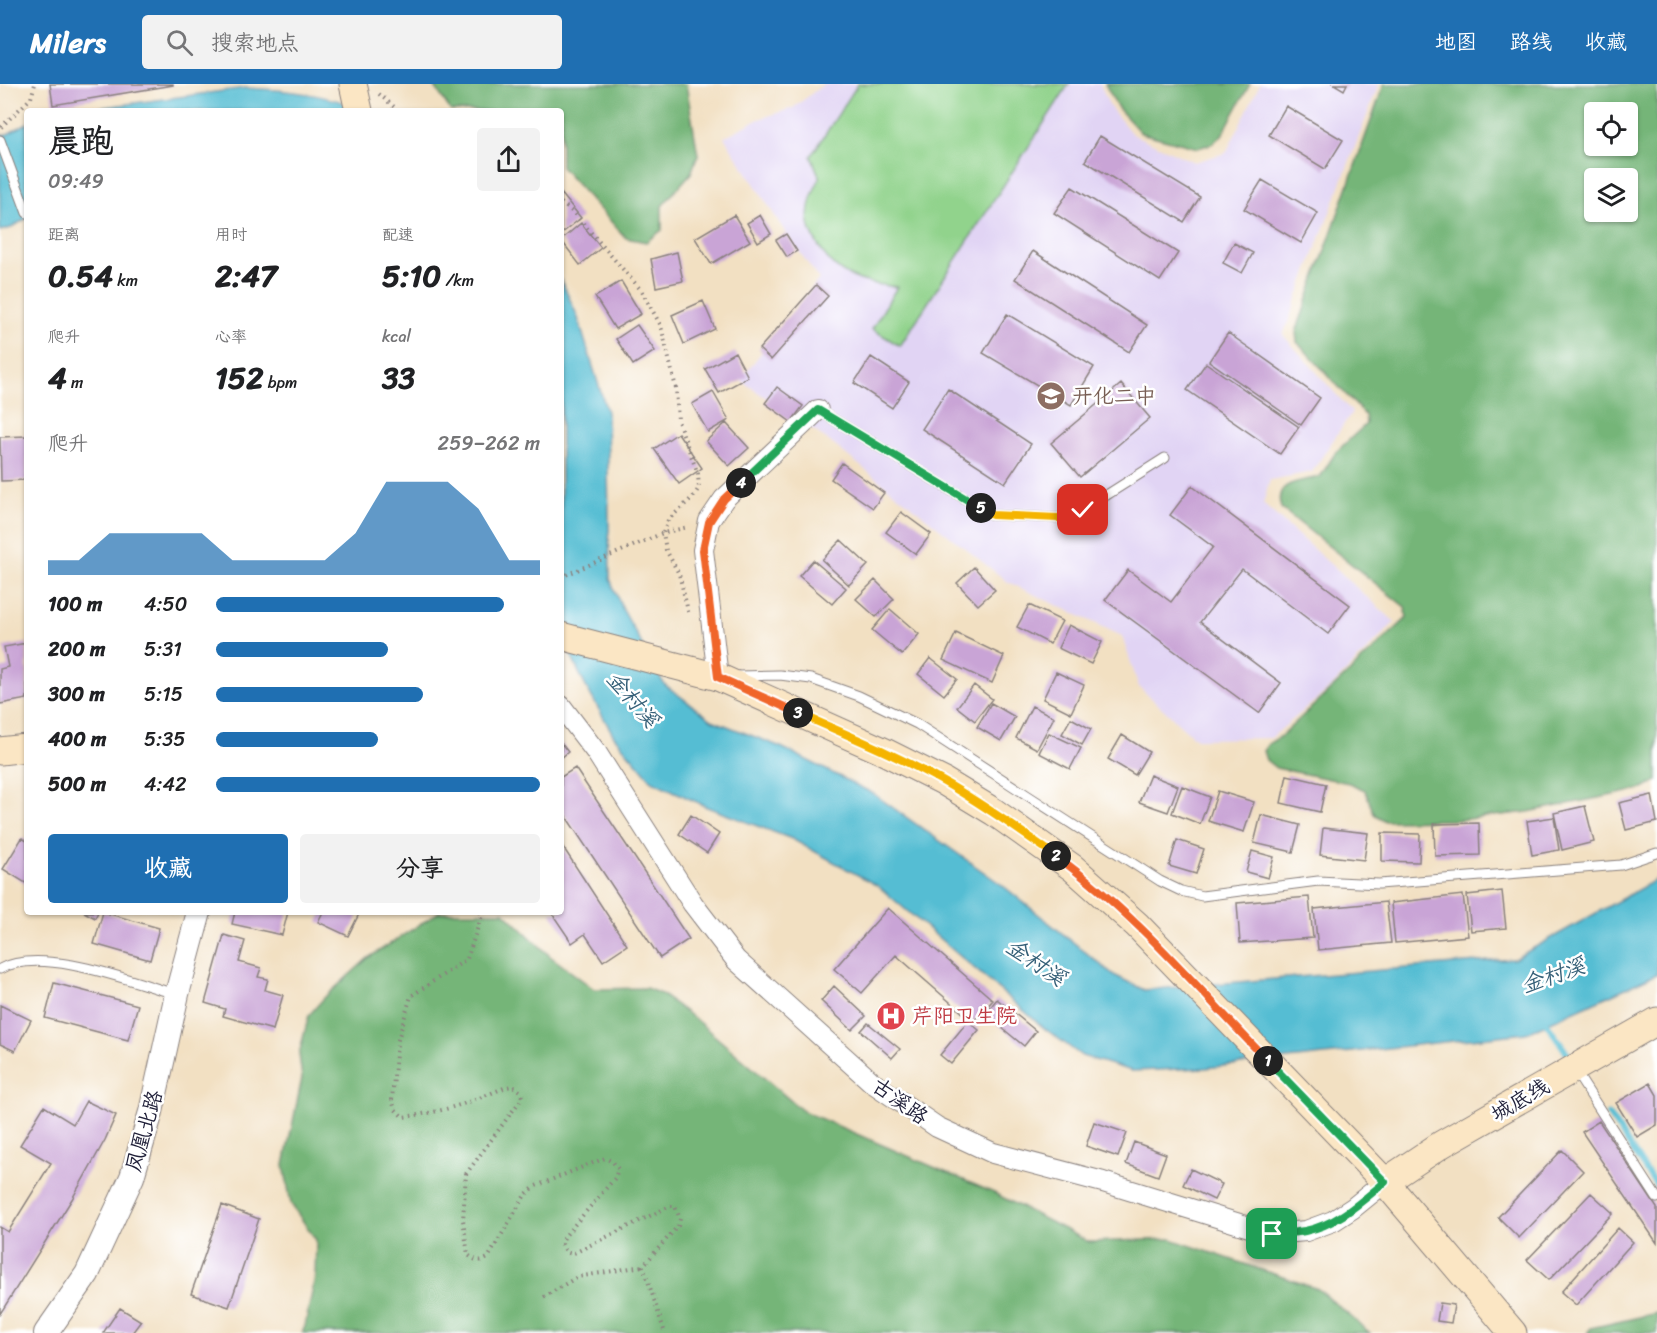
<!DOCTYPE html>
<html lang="zh">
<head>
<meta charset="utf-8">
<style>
  :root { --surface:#fff; --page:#f2f2f2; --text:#202124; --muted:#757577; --accent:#1f6fb2 }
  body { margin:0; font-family:Sriracha,"LXGW WenKai TC",sans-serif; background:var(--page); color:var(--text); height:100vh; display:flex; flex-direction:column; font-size:22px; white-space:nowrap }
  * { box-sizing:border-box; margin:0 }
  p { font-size:20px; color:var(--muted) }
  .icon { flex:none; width:33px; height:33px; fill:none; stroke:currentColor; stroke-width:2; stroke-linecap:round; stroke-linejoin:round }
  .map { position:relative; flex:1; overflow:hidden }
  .sheet { position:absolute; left:24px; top:24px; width:540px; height:807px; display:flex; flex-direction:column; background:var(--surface); border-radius:6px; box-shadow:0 2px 4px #0004 }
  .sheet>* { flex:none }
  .controls { position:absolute; left:1584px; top:18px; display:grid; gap:12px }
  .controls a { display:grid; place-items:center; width:54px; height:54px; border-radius:6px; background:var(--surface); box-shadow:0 2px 4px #0004; font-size:30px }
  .pin { position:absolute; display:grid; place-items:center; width:51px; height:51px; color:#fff; margin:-26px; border-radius:12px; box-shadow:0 3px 9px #0006 }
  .km { position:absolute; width:30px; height:30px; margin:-15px; border-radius:50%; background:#222; color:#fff; font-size:16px; line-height:30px; text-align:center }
  .round { display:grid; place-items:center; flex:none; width:63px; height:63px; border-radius:6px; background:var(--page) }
  .head { display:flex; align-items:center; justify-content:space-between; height:102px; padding:0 24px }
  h1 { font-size:33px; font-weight:800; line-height:45px }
  .stats { display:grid; grid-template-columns:repeat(3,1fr); gap:9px; height:102px; padding:6px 24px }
  .stats div { display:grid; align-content:center }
  .stats b { font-size:30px; font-weight:800 }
  .stats small { font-size:16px; font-weight:400 }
  .stats p { font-size:16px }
  .chart { height:168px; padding:12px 24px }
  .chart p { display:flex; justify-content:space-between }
  .chart svg { width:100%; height:108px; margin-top:6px; fill:var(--accent); opacity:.7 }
  .primary-button { display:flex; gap:12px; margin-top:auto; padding:12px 24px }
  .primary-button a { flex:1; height:69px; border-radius:6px; background:var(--accent); color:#fff; font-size:24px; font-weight:800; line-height:69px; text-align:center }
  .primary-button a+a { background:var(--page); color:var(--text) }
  ul { padding:0 24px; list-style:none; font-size:20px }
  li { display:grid; grid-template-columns:96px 72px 1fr; align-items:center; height:45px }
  li i { height:15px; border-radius:8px; background:var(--accent) }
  header { display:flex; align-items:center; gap:36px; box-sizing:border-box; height:84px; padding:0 30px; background:var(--accent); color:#fff }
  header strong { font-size:28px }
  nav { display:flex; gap:33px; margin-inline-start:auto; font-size:21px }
  .search { width:420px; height:54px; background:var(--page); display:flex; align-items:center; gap:15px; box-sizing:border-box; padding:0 21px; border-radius:6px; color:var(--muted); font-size:22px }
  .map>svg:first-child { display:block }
</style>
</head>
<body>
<header>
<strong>Milers</strong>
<div class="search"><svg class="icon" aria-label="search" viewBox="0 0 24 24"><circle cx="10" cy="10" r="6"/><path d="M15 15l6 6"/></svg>搜索地点</div>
<nav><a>地图</a><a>路线</a><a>收藏</a></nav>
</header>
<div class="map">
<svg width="1657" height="1249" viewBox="0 0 1657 1249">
  <rect width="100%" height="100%" fill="#fff"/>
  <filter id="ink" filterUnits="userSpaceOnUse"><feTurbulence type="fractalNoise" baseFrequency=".0167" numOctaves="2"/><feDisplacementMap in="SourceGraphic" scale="12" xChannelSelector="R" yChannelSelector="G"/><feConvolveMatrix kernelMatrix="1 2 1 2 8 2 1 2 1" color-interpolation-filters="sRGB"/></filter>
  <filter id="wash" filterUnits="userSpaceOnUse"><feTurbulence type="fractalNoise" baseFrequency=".008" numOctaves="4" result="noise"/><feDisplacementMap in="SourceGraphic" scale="24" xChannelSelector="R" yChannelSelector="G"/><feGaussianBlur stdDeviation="1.35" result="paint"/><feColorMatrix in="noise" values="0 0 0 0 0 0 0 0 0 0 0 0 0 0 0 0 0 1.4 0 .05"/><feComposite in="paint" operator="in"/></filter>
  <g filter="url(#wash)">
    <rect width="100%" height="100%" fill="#f2e0c2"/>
    <path fill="#e1d4f4" d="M824,0h276l10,23 22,27 62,28 32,-9 34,-69h119l-96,251 69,77 -40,60 -42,8 -7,24 132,118 -66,67 -58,49 -75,1 -57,-52 -17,-51 -114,-54 -183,-144 -85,-58 79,-101 -33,-46 -62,-96 35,-18 34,-11z"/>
    <path fill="#91d38c" stroke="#5a7a64" stroke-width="1.5" d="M858,0h211l-169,262 -28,-17 25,-42c-17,-2 -33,-4 -49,-12 -9,-4 -18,-13 -24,-21 -21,-29 -20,-46 -4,-76l-9,-22z"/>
    <path fill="#74b578" stroke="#4b6c5a" stroke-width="1.5" fill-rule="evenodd" d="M433,0h253l12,71 -7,18 -29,33v24l-16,12 -20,-4 -65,-71v-56h-110z
      M1105,0h145l-28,51 -11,9 -13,4 -57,-15 -23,-25z
      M1384,0h273v697l-14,8 -115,23 -69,8 -74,1 -11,-7 -9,-24 -16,-7 -73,-15 -10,-8 -3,-9 5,-7 13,-8 126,-118 -2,-11 -124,-99c-9,-27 21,-27 39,-31l16,-25 30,-28 -1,-9 -68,-73 -1,-10zM1628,28v34h-34v-34zM1628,94v34h-34v-34z
      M439,828h65l46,44 44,33 52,-1 15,6 34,25 108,92 191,82 95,49 82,-3 147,50 52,44h-1068l3,-7 10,-48 1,-38 -25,-36 -7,-39 18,-87 -3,-24 10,-39 15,-17 44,-40z
      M1657,1229v20h-70l4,-5z"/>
    <path fill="#55bdd3" stroke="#3c7087" stroke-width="1.5" d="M245,4c44,2 82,6 123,23h-293z
      M27,39v95l-16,10 -11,3v-95l6,-1z
      M561,196l16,35 30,97 3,167 13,31 41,74 48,36 69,27 91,46 130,92 112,90 30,15 370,-31 143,-80v95l-131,59 -321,35 -73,3 -50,-15 -38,-28 -166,-142 -86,-47 -85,-32 -55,-26 -38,-45 -29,-51 -24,-50z"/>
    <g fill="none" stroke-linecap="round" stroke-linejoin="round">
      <path stroke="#55bdd3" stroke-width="6" d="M1543,934l30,44
        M1609,1031l48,72"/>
    </g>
    <g id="blocks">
      <path fill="#c9a4d6" d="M50,0h123v1l-120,20z
        M1334,0h13l-3,6z
        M1286,22l57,34 -18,29 -56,-34z
        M1100,52l100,61 -16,25 -99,-61z
        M1262,96l56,33 -17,30 -57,-34z
        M1072,103l106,66 -18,28 -106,-68z
        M561,109l20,25 -20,16z
        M734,131l16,26 -39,23 -16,-26z
        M760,131l11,19 -13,8 -11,-19z
        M581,139l20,25 -21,17 -19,-25z
        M786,150l11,17 -10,6 -11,-17z
        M1234,159l19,10 -11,20 -19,-10z
        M1033,167l114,74 -18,27 -114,-73z
        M677,168l6,29 -27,6 -5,-28z
        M621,197l20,33 -26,15 -20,-32z
        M816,201l12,11 -57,64 -12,-11z
        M703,217l12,28 -31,15 -12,-29z
        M1007,230l87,53 -23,38 -88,-52z
        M637,241l18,26 -22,14 -17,-26z
        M1228,249l92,65 -19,27 -92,-64z
        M735,268l13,25 -29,16 -14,-24z
        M871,273l38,25 -17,26 -38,-25z
        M1206,279l93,64 -19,27 -93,-64z
        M1121,300l29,34 -70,59 -29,-34z
        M777,303l26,19 -12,16 -26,-19z
        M948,305l83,55 -26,39 -83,-54z
        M713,308l16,28 -21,12 -16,-28z
        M726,339l23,25 -20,18 -23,-25z
        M678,349l24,35 -23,16 -25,-35z
        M27,352v44l-26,1 -1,-44z
        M842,379l42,30 -11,15 -42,-29z
        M1192,402l158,119 -22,29 -86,-65 -42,53 81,61 -22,30 -154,-113 23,-30 43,32 42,-55 -43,-32z
        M901,428l30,22 -15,20 -30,-22z
        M841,456l27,25 -19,20 -27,-25z
        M813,476l33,28 -14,16 -33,-28z
        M974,483l21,23 -17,15 -21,-22z
        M875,496l19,19 -18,18 -20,-18z
        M1029,521l33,16 -12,23 -33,-17z
        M890,525l29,25 -17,21 -30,-25z
        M1069,541l33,17 -11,22 -33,-16z
        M956,549l48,23 -12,27 -49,-23z
        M27,559v56l-27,5v-35l8,-2 -4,-20z
        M930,574l27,21 -13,16 -26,-21z
        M1056,588l28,13 -13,28 -28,-14z
        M974,601l18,14 -17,22 -18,-14z
        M991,619l24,14 -14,24 -24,-14z
        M1032,622l22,11 -17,32 -21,-11z
        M1071,634l20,11 -9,16 -20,-11z
        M1049,649l32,15 -11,21 -31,-16z
        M1122,651l27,17 -14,23 -27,-16z
        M561,659l7,9 -7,6z
        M575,684l114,171 -29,19 -99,-149v-32z
        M1150,691l28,11 -10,26 -29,-10z
        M1287,691l39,9 -6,28 -39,-9z
        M1182,702l28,11 -10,27 -28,-11z
        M1218,707l36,11 -10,30 -36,-11z
        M1652,711l5,27 -31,8 -7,-27z
        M1585,722l9,36 -32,8 -8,-37z
        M691,731l28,19 -12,19 -28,-19z
        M1261,731l39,10 -7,27 -39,-9z
        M1554,733l5,33 -27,5 -5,-34z
        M1479,739l1,32 -45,1 -1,-32z
        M1323,744l45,5 -4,27 -44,-5z
        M1382,749l38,1 -1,28 -37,-1z
        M22,754l5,3v43l-24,-15z
        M1177,756l27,9 -8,25 -27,-8z
        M561,760l66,101 -24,16 -18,-27 -13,9 -21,-31h10z
        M1252,767l22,6 -6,21 -22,-6z
        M1502,807l4,37 -35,3 -4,-36z
        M1463,811l5,41 -73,7 -4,-40z
        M1309,813l4,41 -73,5 -3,-40z
        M1386,818l5,41 -73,7 -4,-41z
        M888,824l105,92 -20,22 -77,-67 -34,38 -28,-24z
        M84,828h14l-3,6z
        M103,828l56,16 -9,32 -56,-16z
        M235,828h53l-6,23 -50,-11z
        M323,828h37l-12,24 -30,-14z
        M224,851l21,6 -6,21 22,6 -3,9 10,2 -3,11 18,5 -10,35 -50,-14 2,-7 -20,-6z
        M54,899l84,22 -10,35 -83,-22z
        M834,902l32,30 -14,14 -31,-29z
        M997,915l39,32 -12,15 -39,-32z
        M0,921l31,15 -16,31 -15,-7z
        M968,937l11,9 -28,34 -11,-9z
        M868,939l32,26 -8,9 -31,-27z
        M1650,999l7,12v30l-20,12 -21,-34z
        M86,1017l30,14 -11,25 -33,59 -72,115v-87l8,5 43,-69 -31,-18 24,-39 29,18z
        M1599,1037l58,87v35l-75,-111z
        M1094,1038l33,11 -9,24 -32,-11z
        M1134,1058l32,12 -8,22 -32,-12z
        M1562,1066l21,21 -64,67 -21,-21z
        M1191,1085l31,15 -8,16 -31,-15z
        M1591,1109l22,20 -64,67 -22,-20z
        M222,1121l37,14 -30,88 -38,-13z
        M1618,1144l15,14 -57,63 -15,-13z
        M1440,1219l14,2 -3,18 -14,-2z
        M120,1224l21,13 -9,12h-29z"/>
    </g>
  </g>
  <g filter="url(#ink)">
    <use href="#blocks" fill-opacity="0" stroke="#8a817e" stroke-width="1.5"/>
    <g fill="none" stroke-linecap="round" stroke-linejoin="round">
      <g stroke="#8a817e" stroke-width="11">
        <path id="service" d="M0,56l27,73
          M818,326l174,105 65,3 26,-8 82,-52
          M738,592l42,-1 31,4 48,17 58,28 243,157 21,10 21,5 116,-15 61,3 242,-19 36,-12
          M0,885c42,-23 131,12 175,25
          M1575,987l82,127"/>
      </g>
      <g stroke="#8a817e" stroke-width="22">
        <path id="minor" d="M718,593l-15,-127 6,-29 15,-22 94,-89
          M561,622l35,46 97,152 43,56 137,123 64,44 56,26 110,29 169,52 34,-3 27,-10 20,-13 32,-26"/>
      </g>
      <g stroke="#8a817e" stroke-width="26">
        <path id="tertiary" d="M46,1249l41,-59 45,-97 19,-65 26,-118 22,-82"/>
      </g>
      <g stroke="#8a817e" stroke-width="29">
        <path id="secondary" d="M353,0l6,27
          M561,552l157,41 165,74 60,30 51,31 79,56 64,57 248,257 128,151
          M0,667l27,-3
          M1385,1098l57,-38 215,-123"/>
      </g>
      <path stroke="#8a817e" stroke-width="4" stroke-dasharray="1.5 4.5" stroke-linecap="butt" d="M379,10l20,17
        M1,43l30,-29 4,-14
        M561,119l13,10 67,77 20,36 15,62 2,33 20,53 1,14 -6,9 -25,23 -5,13 3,17 13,24 10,41
        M561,493l102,-44 25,-6
        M480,828l2,3 -15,44 -56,37 -14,47 -5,57 3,9 8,8c41,-5 65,-14 103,-30l7,-1 7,5 2,6 -2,4 -54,73 -3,46 5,35c7,5 11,8 20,3l37,-63 11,-9 69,-28 8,4 5,7 -3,9 -51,59 -2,7 4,8 6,2 98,-48h5l5,13 -2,7 -35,40 22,67
        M544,1213l33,-20 66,-11"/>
      <use href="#service" stroke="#fff" stroke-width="9"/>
      <use href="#minor" stroke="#fff" stroke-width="20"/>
      <use href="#tertiary" stroke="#fff" stroke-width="24"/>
      <use href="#secondary" stroke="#fbe6c4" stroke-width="27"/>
    </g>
  </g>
  <g fill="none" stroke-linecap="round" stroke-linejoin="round" filter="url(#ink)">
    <g stroke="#fff" stroke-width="12">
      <path id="split-1" d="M1268,977l117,121c-24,20 -48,43 -80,49 -11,2 -22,2 -33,3"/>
    </g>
    <g stroke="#fff" stroke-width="12">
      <path id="split-2" d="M1056,772c79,57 144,135 212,205"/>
    </g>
    <g stroke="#fff" stroke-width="12">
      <path id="split-3" d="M798,629c49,22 99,42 146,69 39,22 75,48 112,74"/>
    </g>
    <g stroke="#fff" stroke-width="12">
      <path id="split-4" d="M741,399l-17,16 -15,23 -6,28 15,127 80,36"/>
    </g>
    <g stroke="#fff" stroke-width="12">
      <path id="split-5" d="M741,399l77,-73 163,98"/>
    </g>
    <g stroke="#fff" stroke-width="12">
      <path id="split-6" d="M981,424l11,7 66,3 25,-8"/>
    </g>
    <use href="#split-1" stroke="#22a559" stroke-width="8"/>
    <use href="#split-2" stroke="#f0652b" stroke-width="8"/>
    <use href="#split-3" stroke="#f5b400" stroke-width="8"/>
    <use href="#split-4" stroke="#f0652b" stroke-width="8"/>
    <use href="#split-5" stroke="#22a559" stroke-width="8"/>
    <use href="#split-6" stroke="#f5b400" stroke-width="8"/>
  </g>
  <defs>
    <g id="school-disc" transform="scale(1.5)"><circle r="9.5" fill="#8d6e63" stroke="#fff"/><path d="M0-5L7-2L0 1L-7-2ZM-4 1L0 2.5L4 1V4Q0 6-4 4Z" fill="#fff"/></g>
    <g id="hospital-disc" transform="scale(1.5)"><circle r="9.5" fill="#e0444e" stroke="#fff"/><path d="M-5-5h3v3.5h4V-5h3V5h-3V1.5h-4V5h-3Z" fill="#fff"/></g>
  </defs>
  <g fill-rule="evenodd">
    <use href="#school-disc" x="1051" y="312"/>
    <use href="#hospital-disc" x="891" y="932"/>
  </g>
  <g text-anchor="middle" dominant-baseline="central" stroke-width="5" stroke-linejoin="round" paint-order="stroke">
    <g font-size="21" fill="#785e54" stroke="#fff" text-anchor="start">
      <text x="1072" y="312">开化二中</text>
    </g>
    <g font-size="21" fill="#be3a42" stroke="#fff" text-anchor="start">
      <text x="912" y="932">芹阳卫生院</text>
    </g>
    <g font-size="21" fill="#22223b" stroke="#fff">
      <text transform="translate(1520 1016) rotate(-30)">城底线</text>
      <text transform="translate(900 1017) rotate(36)">古溪路</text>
      <text transform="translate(144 1047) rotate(-74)">凤凰北路</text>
    </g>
    <g font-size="22" font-style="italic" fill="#366078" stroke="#fff">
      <text transform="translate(633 615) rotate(49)">金村溪</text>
      <text transform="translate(1036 878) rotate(34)">金村溪</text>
      <text transform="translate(1553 891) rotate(-19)">金村溪</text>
    </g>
  </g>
</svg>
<div class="controls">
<a><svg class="icon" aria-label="locate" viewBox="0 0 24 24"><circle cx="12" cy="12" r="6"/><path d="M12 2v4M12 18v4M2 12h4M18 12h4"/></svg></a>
<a><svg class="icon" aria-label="layers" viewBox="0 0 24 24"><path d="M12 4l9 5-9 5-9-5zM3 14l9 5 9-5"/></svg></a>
</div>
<div class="pin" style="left:1272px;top:1150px;background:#1e9e55"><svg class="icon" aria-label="arrive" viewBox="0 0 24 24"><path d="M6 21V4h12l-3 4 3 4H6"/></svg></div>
<div class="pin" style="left:1083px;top:426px;background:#d93025"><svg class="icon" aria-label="check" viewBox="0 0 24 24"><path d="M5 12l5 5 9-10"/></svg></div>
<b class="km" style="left:1268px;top:977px">1</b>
<b class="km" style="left:1056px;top:772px">2</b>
<b class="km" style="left:798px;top:629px">3</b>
<b class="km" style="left:741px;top:399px">4</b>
<b class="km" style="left:981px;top:424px">5</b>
<section class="sheet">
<div class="head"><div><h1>晨跑</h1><p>09:49</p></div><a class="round"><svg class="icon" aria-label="share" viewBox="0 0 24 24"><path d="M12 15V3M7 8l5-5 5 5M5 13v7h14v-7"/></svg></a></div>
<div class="stats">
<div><p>距离</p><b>0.54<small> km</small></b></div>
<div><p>用时</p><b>2:47</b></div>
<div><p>配速</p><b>5:10<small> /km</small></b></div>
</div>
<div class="stats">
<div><p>爬升</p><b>4<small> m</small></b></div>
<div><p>心率</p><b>152<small> bpm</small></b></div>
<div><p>kcal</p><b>33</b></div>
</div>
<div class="chart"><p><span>爬升</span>259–262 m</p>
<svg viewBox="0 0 160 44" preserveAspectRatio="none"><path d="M0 44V38L10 38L20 27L30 27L40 27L50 27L60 38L70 38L80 38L90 38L100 27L110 6L120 6L130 6L140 17L150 38L160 38V44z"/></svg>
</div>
<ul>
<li><b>100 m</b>4:50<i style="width:89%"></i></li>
<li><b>200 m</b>5:31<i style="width:53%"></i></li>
<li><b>300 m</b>5:15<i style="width:64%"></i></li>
<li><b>400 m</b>5:35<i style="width:50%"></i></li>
<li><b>500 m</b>4:42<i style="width:100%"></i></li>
</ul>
<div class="primary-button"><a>收藏</a><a>分享</a></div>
</section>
</div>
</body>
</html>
